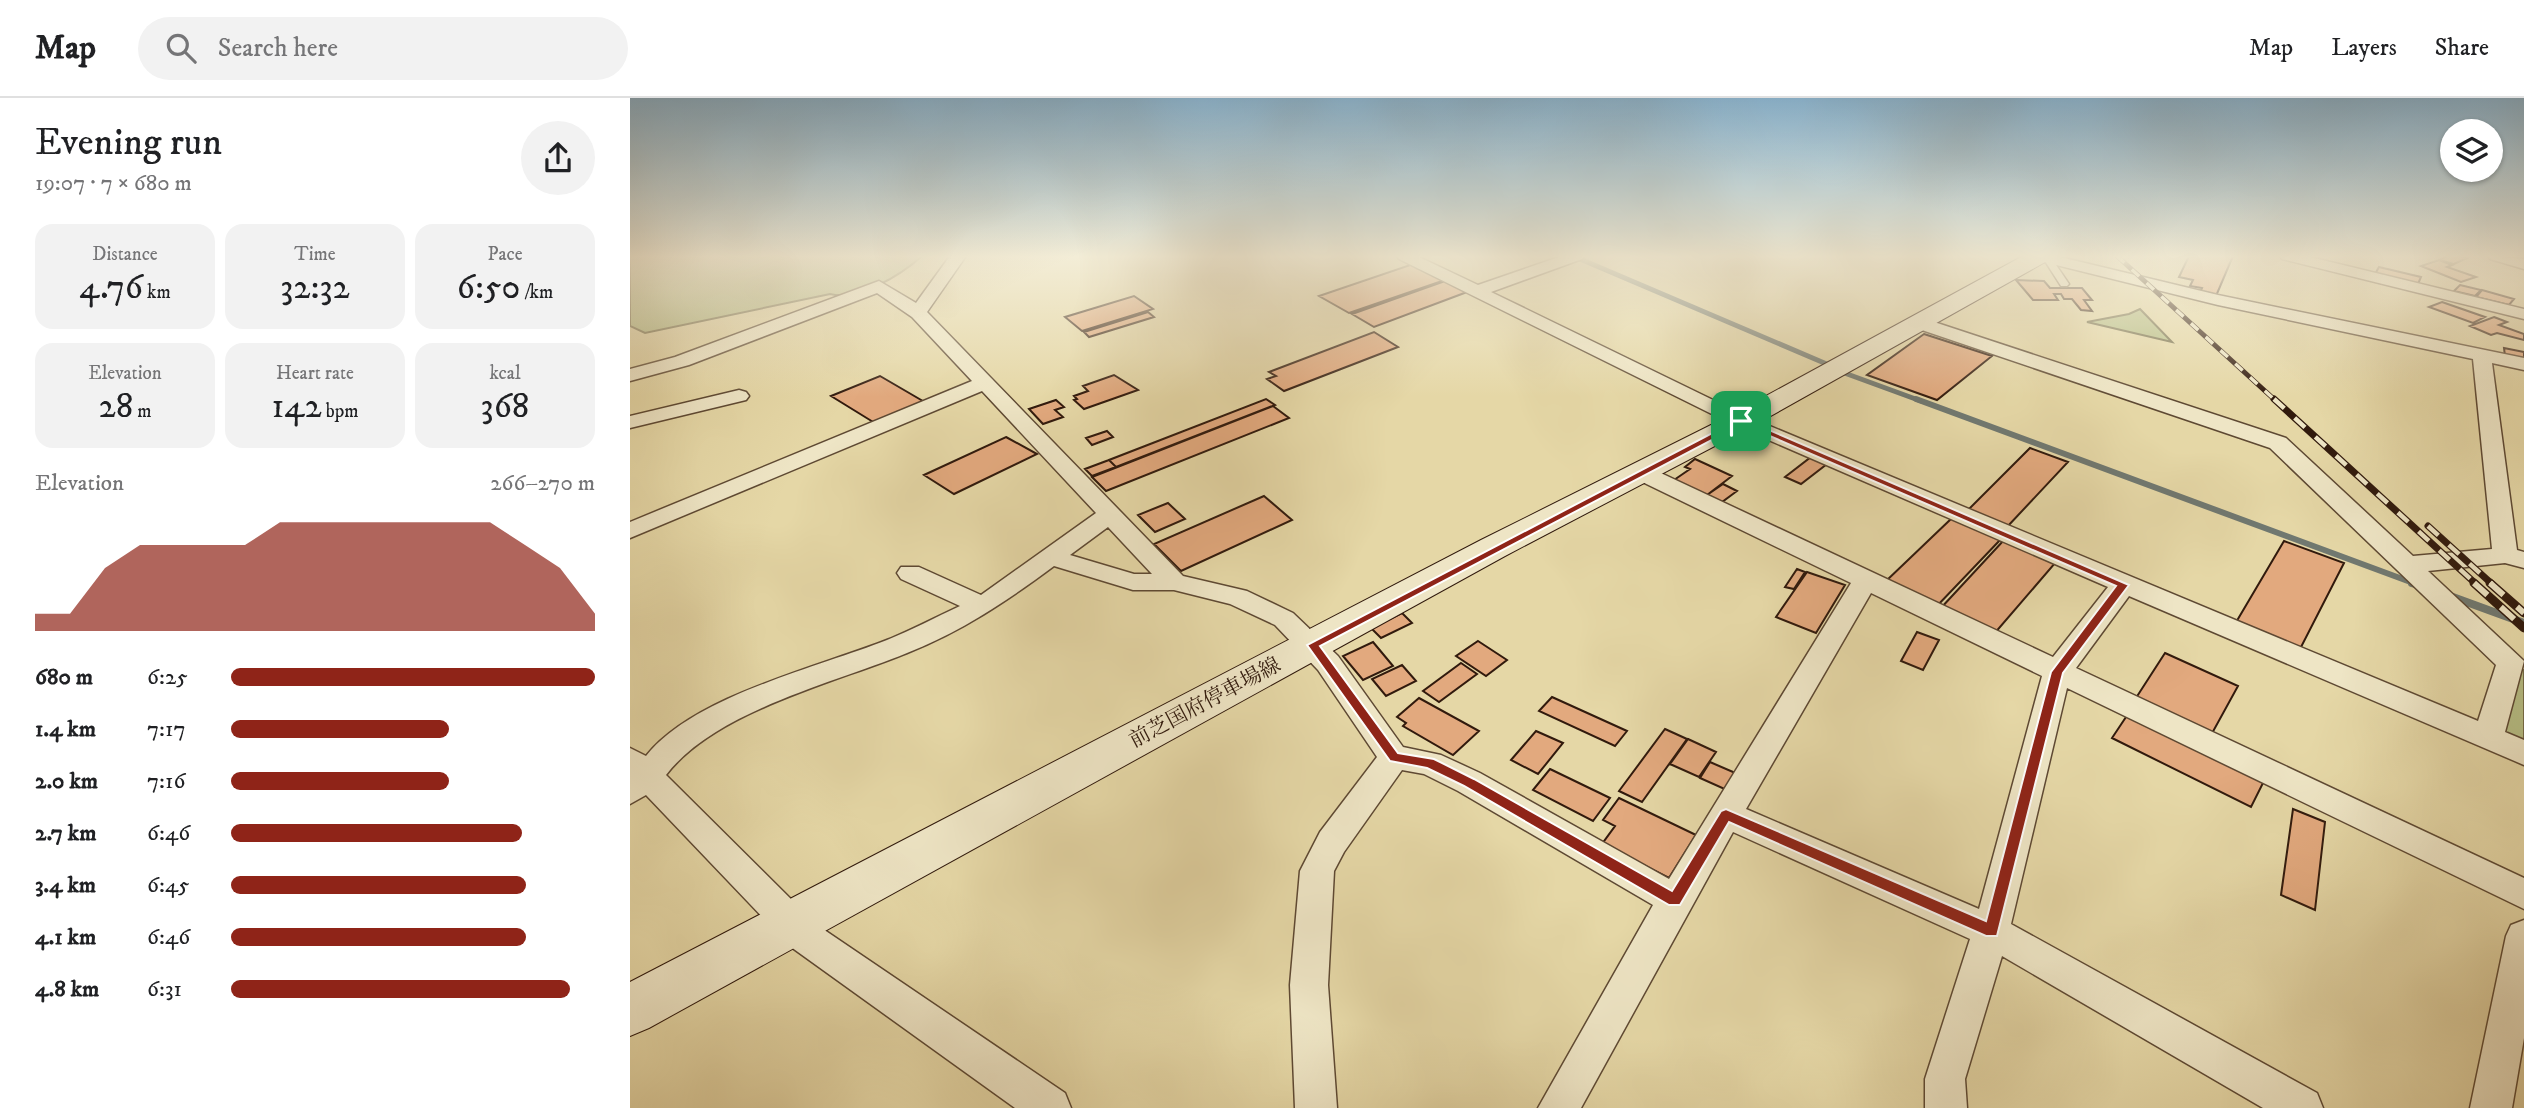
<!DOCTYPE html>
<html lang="en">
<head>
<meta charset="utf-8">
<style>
  :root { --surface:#fff; --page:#f2f2f2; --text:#202124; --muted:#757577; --line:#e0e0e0; --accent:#8f2418 }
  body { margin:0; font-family:"IM FELL DW Pica","Noto Serif JP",serif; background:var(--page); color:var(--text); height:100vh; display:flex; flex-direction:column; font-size:26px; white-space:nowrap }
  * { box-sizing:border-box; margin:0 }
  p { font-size:23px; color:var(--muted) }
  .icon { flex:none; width:38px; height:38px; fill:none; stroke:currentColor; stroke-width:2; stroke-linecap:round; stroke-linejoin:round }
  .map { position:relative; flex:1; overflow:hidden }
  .panel { display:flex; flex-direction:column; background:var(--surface); width:630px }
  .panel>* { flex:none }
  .controls { position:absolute; left:1810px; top:21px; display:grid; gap:14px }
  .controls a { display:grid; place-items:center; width:63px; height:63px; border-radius:50%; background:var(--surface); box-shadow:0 2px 5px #0004; font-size:35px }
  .pin { position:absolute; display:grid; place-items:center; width:60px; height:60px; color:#fff; margin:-30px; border-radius:14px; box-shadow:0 4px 10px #0006 }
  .round { display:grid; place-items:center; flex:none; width:74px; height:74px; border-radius:37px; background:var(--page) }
  .headline { display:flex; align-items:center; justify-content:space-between; height:119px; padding:0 35px }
  h1 { font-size:38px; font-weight:600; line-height:52px }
  .figures { display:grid; grid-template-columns:repeat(3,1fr); gap:10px; height:119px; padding:7px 35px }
  .figures div { display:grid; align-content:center; border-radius:18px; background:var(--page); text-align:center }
  .figures b { font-size:35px; font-weight:600 }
  .figures small { font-size:19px; font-weight:400 }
  .figures p { font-size:19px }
  .chart { height:196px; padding:14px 35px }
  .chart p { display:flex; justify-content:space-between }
  .chart svg { width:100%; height:126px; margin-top:7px; fill:var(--accent); opacity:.7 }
  ul { padding:0 35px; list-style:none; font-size:23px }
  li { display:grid; grid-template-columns:112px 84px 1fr; align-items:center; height:52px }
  li i { height:18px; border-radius:9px; background:var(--accent) }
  header { display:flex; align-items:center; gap:42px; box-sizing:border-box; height:98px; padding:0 35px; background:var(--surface); border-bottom:2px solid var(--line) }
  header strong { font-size:33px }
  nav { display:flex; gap:38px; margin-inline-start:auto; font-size:24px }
  .search { width:490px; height:63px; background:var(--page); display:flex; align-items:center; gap:18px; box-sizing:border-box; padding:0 24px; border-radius:38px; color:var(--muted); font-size:26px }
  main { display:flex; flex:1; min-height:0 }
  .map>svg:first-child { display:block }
</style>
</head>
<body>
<header>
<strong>Map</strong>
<div class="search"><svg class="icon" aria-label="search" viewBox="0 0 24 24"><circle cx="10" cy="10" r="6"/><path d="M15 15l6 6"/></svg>Search here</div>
<nav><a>Map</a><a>Layers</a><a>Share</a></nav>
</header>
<main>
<section class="panel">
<div class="headline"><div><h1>Evening run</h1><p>19:07 · 7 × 680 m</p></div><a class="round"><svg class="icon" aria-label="share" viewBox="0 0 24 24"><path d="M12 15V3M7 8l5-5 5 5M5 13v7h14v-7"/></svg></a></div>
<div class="figures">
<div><p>Distance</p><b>4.76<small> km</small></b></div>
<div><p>Time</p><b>32:32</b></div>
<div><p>Pace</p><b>6:50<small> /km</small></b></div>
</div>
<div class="figures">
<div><p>Elevation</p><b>28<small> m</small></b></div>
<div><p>Heart rate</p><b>142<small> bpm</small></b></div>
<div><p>kcal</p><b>368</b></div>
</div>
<div class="chart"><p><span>Elevation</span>266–270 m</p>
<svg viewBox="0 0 160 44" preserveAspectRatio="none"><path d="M0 44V38L10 38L20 22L30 14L40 14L50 14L60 14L70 6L80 6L90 6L100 6L110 6L120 6L130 6L140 14L150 22L160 38V44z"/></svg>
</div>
<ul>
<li><b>680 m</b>6:25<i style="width:100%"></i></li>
<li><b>1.4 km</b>7:17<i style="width:60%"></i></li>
<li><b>2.0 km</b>7:16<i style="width:60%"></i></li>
<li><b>2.7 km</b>6:46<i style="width:80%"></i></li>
<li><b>3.4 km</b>6:45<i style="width:81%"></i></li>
<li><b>4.1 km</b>6:46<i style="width:81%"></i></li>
<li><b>4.8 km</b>6:31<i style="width:93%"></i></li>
</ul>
</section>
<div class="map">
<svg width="1894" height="1010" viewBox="0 0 1894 1010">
  <rect width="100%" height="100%" fill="#e5d7a6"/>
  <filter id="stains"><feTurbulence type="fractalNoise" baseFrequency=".00286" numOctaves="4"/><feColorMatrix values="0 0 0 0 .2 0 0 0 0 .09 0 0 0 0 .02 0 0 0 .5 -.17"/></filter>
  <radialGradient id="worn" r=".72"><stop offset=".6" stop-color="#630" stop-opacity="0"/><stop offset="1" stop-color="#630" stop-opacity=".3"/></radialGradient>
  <path fill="#b6be85" stroke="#746c49" stroke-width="2" d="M0,158h292c-21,19 -63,45 -92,38l-185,39 -15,-7z
    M1510,211l32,33 -85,-20 42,-8z
    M1888,572h6v79l-23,-18z"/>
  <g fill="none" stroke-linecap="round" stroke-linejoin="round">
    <path stroke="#707870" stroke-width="5" d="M943,158l256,109
      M1209,273l82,30"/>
    <path stroke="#707870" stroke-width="6" d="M1286,301l500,185"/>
    <path stroke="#707870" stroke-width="8" d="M1782,485l4,1
      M1820,498l74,27"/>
  </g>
  <path fill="#e2a97e" stroke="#311a0d" stroke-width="2" d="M1559,158h44l-17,40 -16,-4 2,-4 -12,-2 3,-6 -14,-3z
    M1817,158h11l9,2 -13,6 -15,-4z
    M1809,162l13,5 -5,2 29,10 -15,5 -40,-16z
    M783,166l32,16 -96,33 -30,-17z
    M1749,169l42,10 -3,7 -43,-10z
    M1386,182l28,1 6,7h32l10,12h-8l8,11 -11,-1 -9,-11h-8l-3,-5h-7l4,6h-25z
    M815,183l22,11 -93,35 -22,-13z
    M1830,187l21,5 -6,6 -21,-5z
    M1852,192l32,9 -5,6 -33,-8z
    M504,198l19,13 -71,22 -17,-14z
    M1812,204l43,15 -12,6 -44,-16z
    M518,214l6,5 -65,20 -5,-5z
    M1864,219l13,5 -8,3 25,9v6l-27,-7 -6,2 -21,-9z
    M744,234l24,15 -114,44 -17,-12 9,-3 -7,-4z
    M1294,236l68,22 -55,44 -70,-25z
    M1874,250l20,4v8l-19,-4z
    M484,277l24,15 -54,19 -10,-9 3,-1 -3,-3 14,-5 -5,-5z
    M250,278l48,28 -50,21 -47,-29z
    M636,301l9,6 -159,62 -7,-7z
    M426,302l8,7 -9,3 8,7 -20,7 -14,-15z
    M643,308l16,12 -183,73 -14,-14z
    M477,333l6,6 -21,8 -6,-7z
    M376,339l31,17 -83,40 -30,-19z
    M1400,350l38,14 -61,65 -40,-16z
    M1181,359l16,7 -26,20 -16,-7z
    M1065,361l37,17 -25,19 -33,-15 16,-11 -5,-2z
    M479,362l7,7 -24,9 -7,-7z
    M1093,386l14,7 -15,11 -15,-7z
    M634,398l28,24 -111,51 -27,-27z
    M538,405l17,16 -30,13 -17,-17z
    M1322,420l49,21 -65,68 -51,-25z
    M1374,442l52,22 -62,72 -54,-25z
    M1654,443l60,22 -45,88 -64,-27z
    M1167,471l8,3 -11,17 -9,-2z
    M1177,474l38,13 -29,48 -40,-16z
    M772,515l10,10 -31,15 -10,-10z
    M1287,534l22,8 -16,30 -22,-9z
    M848,543l29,19 -21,16 -30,-20z
    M743,544l20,24 -30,14 -20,-24z
    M1535,555l73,33 -28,51 -76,-36z
    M831,565l16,11 -38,28 -16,-11z
    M772,567l14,16 -30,15 -14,-17z
    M922,599l75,34 -12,15 -76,-35z
    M789,600l60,33 -26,24 -50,-29 3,-3 -9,-6z
    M1500,613l136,66 -15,30 -139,-69z
    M1035,631l22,10 -45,63 -23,-11z
    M906,633l27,12 -25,31 -27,-14z
    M1058,641l28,13 -17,25 -29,-13z
    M1080,664l30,13 -11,16 -29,-13z
    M920,671l60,29 -17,23 -60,-31z
    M989,700l77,37 -27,43 -67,-34 13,-18 -12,-6z
    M1663,711l32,13 -10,88 -34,-15z"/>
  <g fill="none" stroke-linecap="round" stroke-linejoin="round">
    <g stroke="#5e4933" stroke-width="3">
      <path id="lane" d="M1414,158h6l19,28 -2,2h-6l-18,-28z"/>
    </g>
    <g stroke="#5e4933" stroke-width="3">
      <path id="street" d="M320,158h16l-39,56 256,264 64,15 46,22 45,43 65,91 38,8 39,18 189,106 182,-296 -219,-106 -3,-5 3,-5h16l405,190 55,-70 -374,-162 -335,-166 -2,-3h20l61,29 84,-29h22l-2,3 -91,33 257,125 730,304 18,-56 -226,-217 -357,-121 -3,-4 9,-5 6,1 361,119 127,118 79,-7 -19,-190 -255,-54 -186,-46 -2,-3h26l162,39 306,63v12l-32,-7 25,187 7,2v16l-19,-5 -77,8 96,90 -19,71 19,8v25l-395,-169 -53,72 448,210v31l-457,-221 -56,236 306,169 6,15h-60l-261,-152 -37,123 2,29h-42v-29l45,-140 -237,-107 -152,276h-43l115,-203 -195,-114 -34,-17 -22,-4 -58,82 -10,19 -6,114 9,123h-42l-5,-123 10,-114 20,-39 57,-75 -59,-87 -43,-45 -45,-21 -56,-14h-41l-79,-24c-47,35 -92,65 -147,87 -73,30 -192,58 -241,122l151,150 248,168 6,15h-56l-224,-161 -145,-152 -16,9v-56l16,8c48,-60 170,-88 241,-116 25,-10 49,-23 73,-34l-59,-27 -4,-6 4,-6h18l62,28 115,-82 -114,-122 -352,147v-16l342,-141 -60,-64 -35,-24 -188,72 -59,16v-12l45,-12 204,-76 37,22zM478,429l44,47h-18l-64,-19zM1241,495l171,83 -63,233 -233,-100z
        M1650,158h26l218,53v10l-242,-60z
        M1858,158l36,3v10l-34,-10z
        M109,292l7,2 3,4 -3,4 -116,28v-12z
        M1894,822v118l-12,70h-42l36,-172 5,-11z"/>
    </g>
    <g stroke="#311a0d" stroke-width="2">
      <path id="secondary" d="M1393,158h27l-3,5 -296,166 -246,129 -856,472 -19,8v-54l851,-442 250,-125z"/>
    </g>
    <use href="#lane" fill="#eee5c5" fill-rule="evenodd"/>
    <use href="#street" fill="#eee5c5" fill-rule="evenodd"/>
    <use href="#secondary" fill="#eee5c5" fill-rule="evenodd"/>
    <g stroke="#311a0d" stroke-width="5">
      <path id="rail-far2" d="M1487,158l159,145"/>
    </g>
    <g stroke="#311a0d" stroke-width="7">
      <path id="rail-far1" d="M1644,301l202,185
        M1798,428l64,58"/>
    </g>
    <g stroke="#311a0d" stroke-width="9">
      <path id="rail" d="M1844,485l50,45
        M1860,485l34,30"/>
    </g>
    <use href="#rail-far2" stroke="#eee5c5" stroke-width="3.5" stroke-dasharray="10" stroke-linecap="butt"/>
    <use href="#rail-far1" stroke="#eee5c5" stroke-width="4.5" stroke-dasharray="14" stroke-linecap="butt"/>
    <use href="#rail" stroke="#eee5c5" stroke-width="6" stroke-dasharray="18" stroke-linecap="butt"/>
  </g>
  <linearGradient id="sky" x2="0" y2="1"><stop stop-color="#89b5d2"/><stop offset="0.53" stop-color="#f3edd7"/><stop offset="1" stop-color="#f3edd7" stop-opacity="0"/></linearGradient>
  <rect width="1894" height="299" fill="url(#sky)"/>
  <path fill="#8f2418" stroke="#fff" stroke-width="2" fill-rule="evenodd" d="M1111,320l388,167 -66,88 -66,263h-11l-257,-114 -49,83h-11l-205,-119 -37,-18 -37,-7 -83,-116zM1112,326l374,162 -65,86 -65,249 -260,-112 -5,2 -49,80 -198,-112 -40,-20 -36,-6 -78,-107z"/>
  <g text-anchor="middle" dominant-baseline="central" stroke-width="6" stroke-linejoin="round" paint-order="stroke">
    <g font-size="21" fill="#311a0d" stroke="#eee5c5">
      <text transform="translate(575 605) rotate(-28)">前芝国府停車場線</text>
    </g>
  </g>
  <rect width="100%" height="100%" filter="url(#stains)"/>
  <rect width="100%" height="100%" fill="url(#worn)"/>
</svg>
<div class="controls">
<a><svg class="icon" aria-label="layers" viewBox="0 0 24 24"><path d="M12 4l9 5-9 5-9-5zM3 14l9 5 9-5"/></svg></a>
</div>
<div class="pin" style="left:1111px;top:323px;background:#1e9e55"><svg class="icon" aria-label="arrive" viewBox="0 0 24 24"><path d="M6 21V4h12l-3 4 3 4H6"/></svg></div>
</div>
</main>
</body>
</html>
